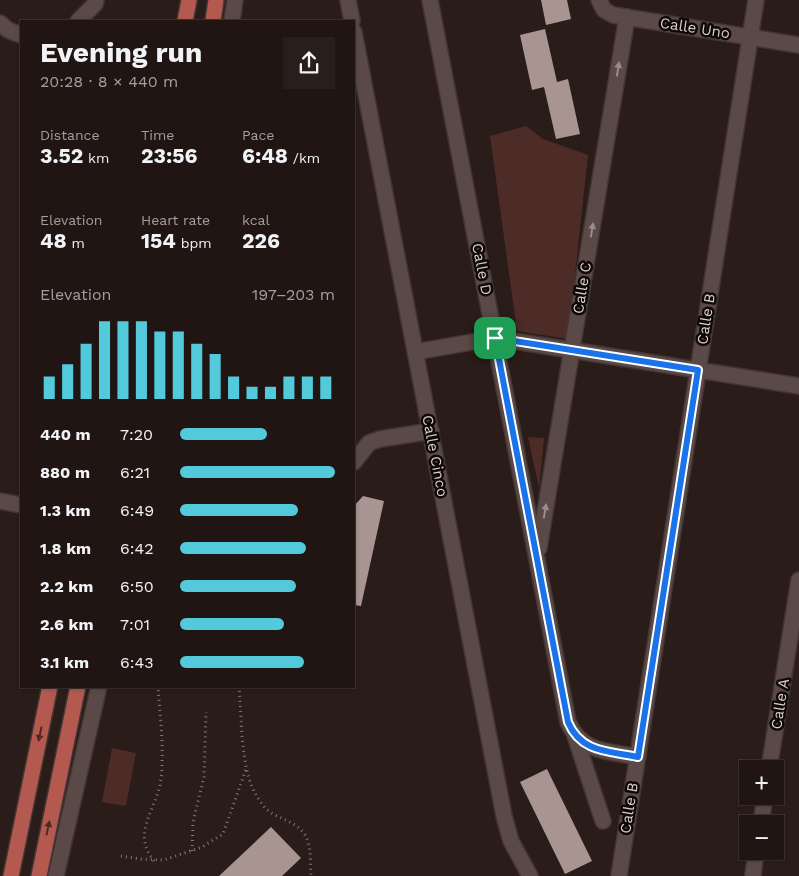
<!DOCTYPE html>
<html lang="en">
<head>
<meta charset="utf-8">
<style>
  :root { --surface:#201513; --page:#281e1c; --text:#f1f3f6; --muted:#a29fa0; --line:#3d3433; --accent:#53cadc }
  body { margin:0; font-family:"Work Sans",sans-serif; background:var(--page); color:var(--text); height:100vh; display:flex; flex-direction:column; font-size:19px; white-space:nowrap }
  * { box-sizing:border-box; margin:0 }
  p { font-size:16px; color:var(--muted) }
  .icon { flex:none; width:28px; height:28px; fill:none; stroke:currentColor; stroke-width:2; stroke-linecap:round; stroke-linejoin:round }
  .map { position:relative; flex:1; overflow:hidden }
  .side { position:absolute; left:20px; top:20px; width:335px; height:668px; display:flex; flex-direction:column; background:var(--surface); border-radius:0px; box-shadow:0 1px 4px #0004,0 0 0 1px var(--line) }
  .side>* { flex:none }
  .fabs { position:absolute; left:739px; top:760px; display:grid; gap:10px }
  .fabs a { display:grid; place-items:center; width:45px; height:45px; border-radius:0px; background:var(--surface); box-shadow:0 1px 4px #0004,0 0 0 1px var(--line); font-size:25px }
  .pin { position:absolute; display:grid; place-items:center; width:42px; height:42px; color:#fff; margin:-21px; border-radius:10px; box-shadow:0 2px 8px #0006 }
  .round { display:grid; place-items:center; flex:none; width:52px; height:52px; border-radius:0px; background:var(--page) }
  .headline { display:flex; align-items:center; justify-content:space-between; height:85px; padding:0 20px }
  h1 { font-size:28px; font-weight:700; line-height:38px }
  .figures { display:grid; grid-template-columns:repeat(3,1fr); gap:8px; height:85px; padding:5px 20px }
  .figures div { display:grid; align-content:center }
  .figures b { font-size:21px; font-weight:700 }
  .figures small { font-size:14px; font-weight:400 }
  .figures p { font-size:14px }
  .chart { height:140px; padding:10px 20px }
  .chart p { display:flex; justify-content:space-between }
  .chart svg { width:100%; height:90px; margin-top:5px; stroke:var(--accent); stroke-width:6 }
  ul { padding:0 20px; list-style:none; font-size:16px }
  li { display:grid; grid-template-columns:80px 60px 1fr; align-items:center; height:38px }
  li i { height:12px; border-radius:6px; background:var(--accent) }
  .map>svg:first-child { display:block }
</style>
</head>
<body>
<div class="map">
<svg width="799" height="876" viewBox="0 0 799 876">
  <rect width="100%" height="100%" fill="#2a1c19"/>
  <path fill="#4d2c27" d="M526,126l17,13 45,16 -20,184 -51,-8 -27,-195z
    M528,437l16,1 -5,50z
    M112,748l24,5 -10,53 -24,-4z"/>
  <path fill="#a89592" d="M541,0h26l4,19 -25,6z
    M545,29l12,53 11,-3 12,55 -24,5 -12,-52 -12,3 -12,-55z
    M363,496l21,5 -23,105 -7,-1v-99z
    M547,769l45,92 -27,13 -45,-92z
    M271,827l30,31 -19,18h-63z"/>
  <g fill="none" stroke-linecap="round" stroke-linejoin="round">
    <g stroke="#423635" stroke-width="18">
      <path id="minor" d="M348,0l4,21
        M430,0l138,722c13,31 41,29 70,35
        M599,0l5,10 9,5 186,30
        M78,21l17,-17 1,-4
        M232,21l3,-21
        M0,23l8,7 13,5
        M354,32l150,784 7,25 19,35
        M415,352l80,-14 304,48
        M354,462l15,-19 11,-4 51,-8
        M0,501l21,4
        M539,548l88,-531
        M575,736l28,85
        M769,769l30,-189
        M761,824l4,-28
        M753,875l3,-24
        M56,876l43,-190
        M619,876l137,-876"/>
    </g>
    <g stroke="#423635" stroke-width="18">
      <path id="major" d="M185,21l4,-21
        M213,21l3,-21
        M11,876l39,-190
        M39,876l39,-190"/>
    </g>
    <path stroke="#847876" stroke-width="3" stroke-dasharray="1 4" stroke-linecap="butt" d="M239,686c3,32 1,81 17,109 4,6 8,13 14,17 12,8 27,10 35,23 7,12 5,28 6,41
      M192,851l1,-29 11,-45 2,-65
      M121,856l19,3 24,1 38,-13 21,-13 23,-65
      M154,861c-22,-27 0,-49 6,-76 1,-6 2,-13 2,-20 1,-25 -2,-52 -4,-77"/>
    <use href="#minor" stroke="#5a4947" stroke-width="15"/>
    <use href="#major" stroke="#b3594f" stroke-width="15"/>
  </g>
  <defs><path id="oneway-solid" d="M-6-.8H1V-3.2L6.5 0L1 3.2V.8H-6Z" transform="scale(1.25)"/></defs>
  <g fill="#9a8c8a">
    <use href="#oneway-solid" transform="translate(618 69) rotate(-81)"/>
    <use href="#oneway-solid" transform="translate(592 230) rotate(-81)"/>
    <use href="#oneway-solid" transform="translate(545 511) rotate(-80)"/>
  </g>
  <g fill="#502824">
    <use href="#oneway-solid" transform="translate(40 734) rotate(102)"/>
    <use href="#oneway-solid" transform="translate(48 828) rotate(-78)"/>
  </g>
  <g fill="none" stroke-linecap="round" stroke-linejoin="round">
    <g stroke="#fff" stroke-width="10">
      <path id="route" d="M495,338l203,32 -60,387c-29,-6 -57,-4 -70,-35z"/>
    </g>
    <use href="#route" stroke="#1a73e8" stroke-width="6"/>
  </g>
  <g text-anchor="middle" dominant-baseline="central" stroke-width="5" stroke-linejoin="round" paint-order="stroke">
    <g font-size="15" fill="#dad0ce" stroke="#0e0807">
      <text transform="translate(695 28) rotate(9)">Calle Uno</text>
      <text transform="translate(482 269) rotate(79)">Calle D</text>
      <text transform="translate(582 288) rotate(-81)">Calle C</text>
      <text transform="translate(706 319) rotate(-81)">Calle B</text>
      <text transform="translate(435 456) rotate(79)">Calle Cinco</text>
      <text transform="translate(780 704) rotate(-81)">Calle A</text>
      <text transform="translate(629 808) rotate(-81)">Calle B</text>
    </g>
  </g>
</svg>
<div class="fabs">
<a>+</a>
<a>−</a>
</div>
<div class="pin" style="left:495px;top:338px;background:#1e9e55"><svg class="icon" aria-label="arrive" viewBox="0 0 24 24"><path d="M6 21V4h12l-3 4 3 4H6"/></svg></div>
<section class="side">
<div class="headline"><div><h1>Evening run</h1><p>20:28 · 8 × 440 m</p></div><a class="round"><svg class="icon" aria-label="share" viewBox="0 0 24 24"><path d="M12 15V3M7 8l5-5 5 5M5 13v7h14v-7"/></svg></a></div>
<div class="figures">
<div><p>Distance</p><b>3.52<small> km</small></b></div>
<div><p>Time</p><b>23:56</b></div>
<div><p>Pace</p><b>6:48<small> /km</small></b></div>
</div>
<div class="figures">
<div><p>Elevation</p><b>48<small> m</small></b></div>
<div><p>Heart rate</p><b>154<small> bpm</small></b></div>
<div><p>kcal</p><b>226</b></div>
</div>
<div class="chart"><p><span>Elevation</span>197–203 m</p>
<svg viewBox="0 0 160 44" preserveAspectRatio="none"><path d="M5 44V33M15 44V27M25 44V17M35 44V6M45 44V6M55 44V6M65 44V11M75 44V11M85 44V17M95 44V22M105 44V33M115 44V38M125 44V38M135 44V33M145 44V33M155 44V33"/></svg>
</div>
<ul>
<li><b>440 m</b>7:20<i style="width:56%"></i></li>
<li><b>880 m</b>6:21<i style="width:100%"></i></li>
<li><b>1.3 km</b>6:49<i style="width:76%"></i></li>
<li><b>1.8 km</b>6:42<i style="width:81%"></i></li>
<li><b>2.2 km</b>6:50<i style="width:75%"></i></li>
<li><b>2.6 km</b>7:01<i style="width:67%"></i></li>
<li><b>3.1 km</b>6:43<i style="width:80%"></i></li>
</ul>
</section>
</div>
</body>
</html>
